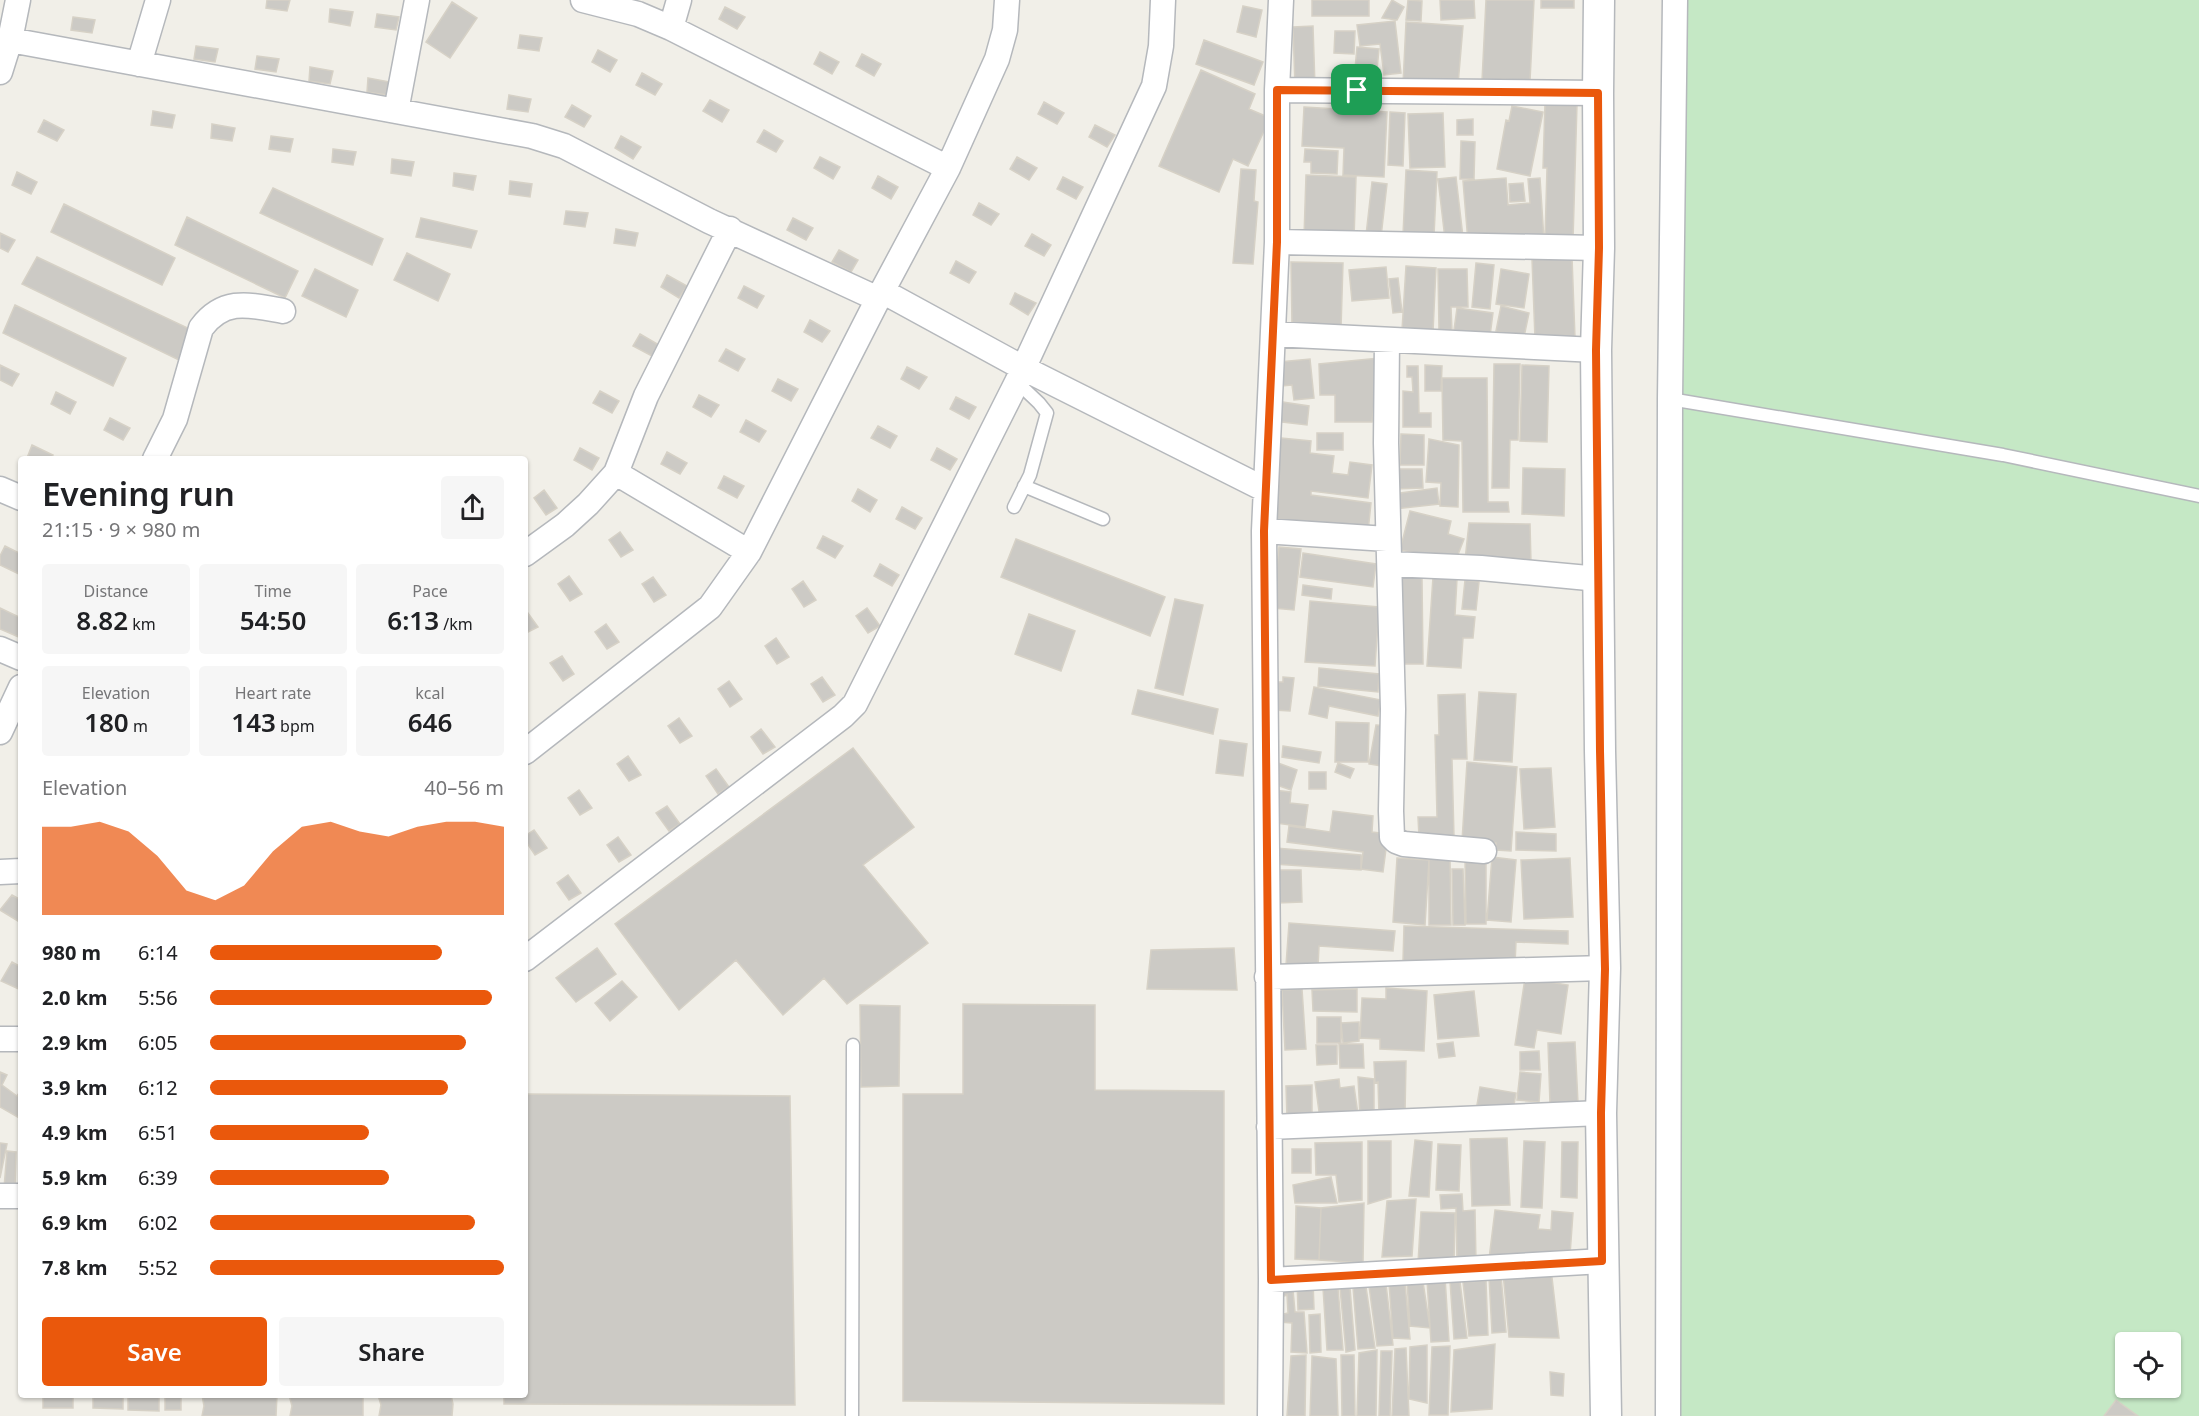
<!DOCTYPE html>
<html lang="en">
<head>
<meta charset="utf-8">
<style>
  :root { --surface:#fff; --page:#f6f6f6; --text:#202124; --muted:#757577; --accent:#ea580c }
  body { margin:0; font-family:"Noto Sans",sans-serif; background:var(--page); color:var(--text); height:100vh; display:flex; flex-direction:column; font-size:22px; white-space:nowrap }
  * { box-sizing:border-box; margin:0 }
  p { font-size:20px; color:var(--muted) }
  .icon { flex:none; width:33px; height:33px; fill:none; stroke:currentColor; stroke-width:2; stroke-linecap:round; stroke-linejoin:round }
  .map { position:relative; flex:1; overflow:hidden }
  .drawer { position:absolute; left:18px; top:456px; width:510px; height:942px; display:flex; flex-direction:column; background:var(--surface); border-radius:6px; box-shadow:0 2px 4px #0004 }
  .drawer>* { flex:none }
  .buttons { position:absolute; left:2115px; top:1332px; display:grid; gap:12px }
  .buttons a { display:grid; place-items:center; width:66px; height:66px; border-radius:6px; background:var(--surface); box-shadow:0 2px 4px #0004; font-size:30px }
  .pin { position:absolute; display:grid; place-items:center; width:51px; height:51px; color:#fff; margin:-26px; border-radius:12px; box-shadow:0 3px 9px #0006 }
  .round { display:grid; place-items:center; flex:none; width:63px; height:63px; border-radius:6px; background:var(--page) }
  .summary { display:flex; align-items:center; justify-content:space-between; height:102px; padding:0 24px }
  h1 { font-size:33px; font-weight:600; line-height:45px }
  .metrics { display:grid; grid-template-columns:repeat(3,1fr); gap:9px; height:102px; padding:6px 24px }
  .metrics div { display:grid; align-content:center; border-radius:6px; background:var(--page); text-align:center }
  .metrics b { font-size:26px; font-weight:600 }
  .metrics small { font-size:16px; font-weight:400 }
  .metrics p { font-size:16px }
  .chart { height:168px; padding:12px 24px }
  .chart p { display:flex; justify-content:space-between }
  .chart svg { width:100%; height:108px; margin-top:6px; fill:var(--accent); opacity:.7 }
  .action { display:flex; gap:12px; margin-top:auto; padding:12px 24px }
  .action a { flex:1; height:69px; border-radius:6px; background:var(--accent); color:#fff; font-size:24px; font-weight:600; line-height:69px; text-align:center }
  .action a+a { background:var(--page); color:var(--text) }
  ul { padding:0 24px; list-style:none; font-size:20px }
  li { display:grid; grid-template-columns:96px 72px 1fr; align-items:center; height:45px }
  li i { height:15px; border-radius:8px; background:var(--accent) }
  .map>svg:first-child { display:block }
</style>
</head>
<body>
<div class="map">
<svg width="2199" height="1416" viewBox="0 0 2199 1416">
  <rect width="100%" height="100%" fill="#f1efe8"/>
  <path fill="#c5e8c5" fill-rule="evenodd" d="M1683,0h516v1416h-523zM2126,1342h44v46h-44z"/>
  <path fill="#cccac5" stroke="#d6d1c6" stroke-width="1.5" d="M267,0h23l-3,11 -21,-3z
    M1312,0h57v16h-57z
    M1392,0l12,7 -7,13 -15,-2z
    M1408,0l14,1 -1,20 -15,-1z
    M1440,0h34l1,18 -34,2z
    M1486,0h48l-4,81 -26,-2 -22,2z
    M1541,0h33v8h-33z
    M452,2l25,16 -27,40 -24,-16z
    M1243,6l19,4 -6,27 -19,-5z
    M725,7l20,10 -8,12 -18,-10z
    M330,9l23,3 -3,14 -21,-4z
    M377,14l22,3 -3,13 -21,-3z
    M73,17l22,3 -3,13 -21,-3z
    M1395,21l6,52 -17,2 -4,-31 -20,2 -3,-21z
    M1406,22l57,4 -5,59 -55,-1z
    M1313,26l2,60h-20l-2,-59z
    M1335,31h20l-1,23 -20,-1z
    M520,35l22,3 -3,13 -21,-3z
    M1204,40l59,22 -9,23 -58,-21z
    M196,46l22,3 -3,13 -21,-3z
    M1357,47l22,2 -2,21 -22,-1z
    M598,50l19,10 -7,12 -18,-10z
    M820,52l19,10 -7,12 -18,-10z
    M862,54l19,10 -7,12 -18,-10z
    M257,56l22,3 -3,13 -21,-3z
    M310,67l23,4 -3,13 -21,-3z
    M1201,70l54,24 -6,15 21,9 -22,48 -15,-7 -14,33 -60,-26z
    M642,73l20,11 -7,11 -19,-10z
    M1359,74h20l-1,11h-18z
    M368,78l22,4 -3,13 -20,-3z
    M509,95l22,4 -3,13 -21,-3z
    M710,100l19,10 -7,12 -19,-11z
    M1044,102l20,11 -7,11 -19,-10z
    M1545,103l32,1 -4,136 -28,-1 2,-71h-4z
    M572,105l19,11 -7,11 -19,-10z
    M1512,106l31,6 -13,64 -33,-7 9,-49 3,1z
    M1304,107l83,5 -3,65 -41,-2 1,-27 -42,-2z
    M153,111l22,4 -3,13 -21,-3z
    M1390,112l15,1 -2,53 -15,-1z
    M1443,113l2,54 -35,1 -2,-54z
    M1473,119v16h-16v-15z
    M44,120l20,10 -7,11 -19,-9z
    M212,124l23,4 -3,13 -21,-3z
    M1095,125l20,10 -8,12 -18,-10z
    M764,130l19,11 -7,11 -19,-10z
    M271,136l22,3 -3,13 -21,-3z
    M621,136l20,11 -8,12 -18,-11z
    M1461,141l14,1 -1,37h-14z
    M333,149l23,3 -3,13 -21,-3z
    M1305,149l33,2 -1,23 -26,-1v-11h-7z
    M820,157l20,10 -7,12 -19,-11z
    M1017,157l20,11 -8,12 -19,-11z
    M392,159l22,3 -3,14 -20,-3z
    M1241,169l15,1 -2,31 4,1 -5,62 -20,-1z
    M1406,170l31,2 -3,64 -31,-1z
    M17,172l20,10 -6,12 -19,-9z
    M454,173l22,3 -3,14 -20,-4z
    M1306,175l50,2 -2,62 -50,-2z
    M878,176l20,11 -7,12 -19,-11z
    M1063,177l20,10 -7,12 -19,-10z
    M1456,177l7,60 -18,2 -7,-60z
    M1506,178l2,27 22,-2 -2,-24 12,-1 4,62 -76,2 -5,-61z
    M510,181l22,3 -2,13 -21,-3z
    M1372,182l15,2 -6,53 -15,-2z
    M1523,183l2,18 -15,1 -1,-18z
    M273,188l110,51 -11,26 -112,-52z
    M979,203l20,11 -8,11 -18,-10z
    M64,204l111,54 -13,27 -111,-53z
    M566,211l22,2 -3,14 -21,-3z
    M187,217l111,54 -13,27 -110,-53z
    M421,218l56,13 -6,17 -55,-11z
    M793,218l20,10 -7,12 -19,-10z
    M616,229l22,4 -3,13 -21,-3z
    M0,233l15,7 -7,12 -8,-4z
    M1032,234l19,11 -7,11 -19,-10z
    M839,250l19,10 -7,12 -19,-10z
    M407,253l43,21 -12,27 -44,-21z
    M37,257l155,73 -13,30 -157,-76z
    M1572,257l3,81 -40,1 -3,-80z
    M956,261l20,11 -7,11 -19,-10z
    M1291,262l52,1 -2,66 -49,-3z
    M1476,263l18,2 -4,44 -18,-2z
    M1406,266l30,2 -3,64 -31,-2z
    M1386,267l3,31 -37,3 -3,-31z
    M315,269l43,21 -12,27 -44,-21z
    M1438,269h29l1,38h-17l1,24h-13z
    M1501,269l28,5 -5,34 -28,-4z
    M667,275l20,11 -8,12 -18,-11z
    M1398,278l4,34 -9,1 -4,-34z
    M744,286l20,10 -7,12 -19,-10z
    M1015,293l21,10 -8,12 -18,-11z
    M15,305l111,53 -13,28 -110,-53z
    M1501,306l28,7 -5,24 -28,-6z
    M1457,308l36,5 -3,23 -36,-6z
    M810,320l20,11 -8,11 -18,-10z
    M640,334l19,11 -7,11 -19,-10z
    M726,349l19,10 -7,12 -19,-10z
    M1379,358l-7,64h-37v-27h-15l-1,-31z
    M1310,359l4,39 -20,2 -2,-15 -10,1 -3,-24z
    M1494,364h26l-2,76h-8l-1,48h-17z
    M0,365l19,9 -7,12 -12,-6z
    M1425,365l17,1 -1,25h-16z
    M1522,365l27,1 -2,76 -27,-1z
    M1407,366h11l1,47h12v14h-28v-36l10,1 -1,-15h-5z
    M907,367l20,10 -8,12 -18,-10z
    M1442,378h45l1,124h20l1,10h-46l-1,-71 -19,-1z
    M778,379l20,10 -7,12 -19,-10z
    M600,391l19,10 -7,12 -19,-10z
    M56,392l20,10 -6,12 -19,-10z
    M699,395l20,10 -8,12 -18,-10z
    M956,397l20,10 -7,12 -19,-10z
    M1276,401l33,5 -2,19 -33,-4z
    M110,418l20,10 -7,12 -19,-10z
    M746,420l20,11 -7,11 -19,-10z
    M878,426l19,10 -7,12 -19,-10z
    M1317,433h26v17h-26z
    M1401,434l23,1v30h-24z
    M1281,438l30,3 -1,12 24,3 -2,17 16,2 2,-13 22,3 -4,33 -57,-7v4l60,8 -3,29 -96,-11z
    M1429,439l30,6 -1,62 -18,-1 1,-23 -15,-1z
    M32,445l21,10 -3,4 -23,-1z
    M580,448l19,10 -7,12 -18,-10z
    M937,448l20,11 -7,11 -19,-10z
    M667,452l20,11 -7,11 -19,-10z
    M1523,468l42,1 -1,47 -42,-2z
    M1393,469h29l1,19 -29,1z
    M724,476l20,10 -7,12 -19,-10z
    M1437,488l2,16 -44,5 -2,-15z
    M858,489l19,11 -7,12 -18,-11z
    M544,490l13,18 -11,7 -12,-17z
    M902,507l20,11 -7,11 -19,-10z
    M1410,511l41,10 -3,13 16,5 -8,21 -56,-10z
    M1469,523l61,1 1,39 -66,-3z
    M620,532l13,18 -12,7 -12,-17z
    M823,536l20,10 -8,12 -18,-10z
    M1016,539l149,58 -15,39 -149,-59z
    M5,546l16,8v21l-21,-10v-9z
    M1279,547l22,2 -7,61 -21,-2z
    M1303,553l73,11 -3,23 -73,-10z
    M880,564l19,11 -7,11 -18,-10z
    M569,576l13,18 -12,7 -12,-17z
    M653,577l13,18 -12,7 -12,-18z
    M1398,577h24l1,87h-24z
    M1433,577l24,2 -2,36 20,2 -2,21h-10l-2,30 -34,-2z
    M1465,580l14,2 -3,28 -14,-1z
    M803,581l13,19 -12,7 -12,-18z
    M1303,585l29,4 -1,10 -29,-4z
    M1175,599l28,6 -20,90 -28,-7z
    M1310,601l69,6 -4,59 -70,-4z
    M0,608l21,10v20l-21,-9z
    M867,608l13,18 -12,7 -12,-17z
    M525,609l13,18 -12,6 -1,-1z
    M1029,614l46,17 -14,40 -46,-17z
    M606,624l13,18 -12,7 -12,-17z
    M776,638l13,19 -12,7 -12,-18z
    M562,656l12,18 -11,7 -13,-18z
    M1319,668l60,6 -1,18 -60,-6z
    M822,677l13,18 -12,7 -12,-18z
    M1283,677l11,1 -4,33 -16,-1 3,-28h6z
    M729,681l13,18 -12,8 -12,-18z
    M1314,687l67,13 -3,16 -49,-10 -2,12 -18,-4z
    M1138,690l80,19 -5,25 -81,-20z
    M1479,692l37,2 -4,68 -38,-2z
    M1465,694l2,65h-15l2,78h-35l-1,-20h19l-2,-82h4l-1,-40z
    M679,718l13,18 -12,7 -12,-17z
    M1336,722l33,1 -1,39h-33z
    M1376,725l12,1v41l-19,-3z
    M761,729l14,18 -12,7 -12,-17z
    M1220,740l27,4 -4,32 -27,-3z
    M1283,746l38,6 -2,11 -37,-6z
    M853,748l61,79 -51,38 65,78 -81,61 -23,-26 -41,37 -47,-55 -57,50 -64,-86z
    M628,756l13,19 -12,6 -12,-17z
    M1467,762l50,5 -6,84 -15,-1v-7l-34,-2z
    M1278,763l19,7 -6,20 -20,-7z
    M1338,763l16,6 -4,9 -15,-6z
    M1551,768l4,59 -31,2 -4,-60z
    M716,769l13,18 -11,7 -12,-18z
    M1309,772h17v17h-17z
    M579,790l13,18 -12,7 -12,-17z
    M1273,790l18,2 -1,11 18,2 -3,22 -36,-5z
    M667,806l13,18 -11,7 -13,-18z
    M1333,811l40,5 -1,16 16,2 -5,38 -22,-3 2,-17 -76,-10 2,-16 41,6z
    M534,830l13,18 -12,7 -10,-15v-4z
    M1516,832l40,2v17l-40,-1z
    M618,837l13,18 -12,7 -12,-17z
    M1275,848l86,7v15l-87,-6z
    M1492,857l24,3 -5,62 -24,-2z
    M1397,858l32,2 -4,65 -32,-3z
    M1429,858h21l1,67h-22z
    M1465,858h21v66h-20z
    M1570,858l3,59 -49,2 -3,-59z
    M1452,869h11l2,56h-12z
    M1277,870h24l1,32 -24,1z
    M568,875l13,18 -12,7 -12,-17z
    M12,895l9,5v23l-21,-13z
    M1289,923l106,8 -2,20 -74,-5 -1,21 -32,-2z
    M1404,926l164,5v13l-52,-2 -1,22 -112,-3z
    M597,948l19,26 -40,28 -20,-24z
    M1234,948l3,42 -90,-1 4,-39z
    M12,962l9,5v23l-20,-9z
    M1525,978l43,7 -7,49 -24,-4 -3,18 -19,-3z
    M622,981l15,16 -27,24 -15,-18z
    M1386,988l41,3 -3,60 -44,-2v-10l-20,-1 2,-40 24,1z
    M1302,989l4,60 -21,1 -3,-60z
    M1357,989v23l-44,-1 -1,-21z
    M1474,991l5,45 -41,3 -4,-44z
    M963,1004l132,1v85l129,1v313l-321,-3v-307h60z
    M860,1005l40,1 -1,80 -38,1z
    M1317,1017h24v26h-24z
    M1359,1022v19l-16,2 -2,-20z
    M1453,1042l2,14 -16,2 -2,-14z
    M1575,1042l3,61 -28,1 -2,-61z
    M1339,1044h24l1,24h-24z
    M1316,1045h21v19l-20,1z
    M1539,1051l1,19h-20v-18z
    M1406,1061l-1,53h-26l-1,-32 -3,1 -1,-21z
    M0,1072l7,3 -5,10 15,11 4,-6v29l-21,-12z
    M1520,1072l21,2 -2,28 -22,-2z
    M1358,1077l16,2v36l-14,1z
    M1339,1079l1,9 14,-2 4,28 -38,5 -5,-37z
    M1312,1085v32l-25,1 -1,-32z
    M1480,1087l36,6 -3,18 -36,-6z
    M525,1094l265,2 5,309 -291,-1v-9h21z
    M1507,1138l3,67 -38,1 -2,-67z
    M1415,1140l17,2 -3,55 -20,-1z
    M1368,1141h23v56l-23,7z
    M1524,1141l21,1 -3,66 -21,-1z
    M1362,1142v58l-23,2 -3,-27h-20l-1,-32z
    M1562,1142h16l-1,56 -16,-1z
    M0,1143l7,1 -7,34z
    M1438,1144l23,1 -2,46 -23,-1z
    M1292,1149h19v24h-19z
    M7,1151l9,1 -1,37 -11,-1z
    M1331,1177l6,26h-42l-2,-18z
    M1462,1194l1,17 12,-1 1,52h-19l-1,-54 -15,1 -1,-14z
    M1416,1199l-4,57 -30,1 5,-56z
    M1364,1203l-1,60 -44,-3 2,-52z
    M1296,1206l25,2 -2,52 -24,-1z
    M1495,1210l45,5 -2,14 13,1 1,-19 21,2 -3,42 -81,4z
    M1421,1212l34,1 -1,52 -36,-2z
    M1551,1269l8,69 -50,-1 -6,-64z
    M1501,1276l5,56 -14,1 -3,-56z
    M1445,1277l4,64 -18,1 -4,-62z
    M1297,1281h16l1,28 -16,1z
    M1450,1281l10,1 7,56 -13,1z
    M1486,1281l2,54 -19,1 -6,-54z
    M1407,1282h16l7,46 -20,-2z
    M1389,1283h16l5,56 -17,-1z
    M1386,1284l7,61 -16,1 -8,-60z
    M1353,1287h13l9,61 -17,1z
    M1281,1288l12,2 2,22h9l3,41 -16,-1 1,-29 -13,-1v-7l9,-2 -1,-18 -6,2z
    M1323,1288h15l5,62h-16z
    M1340,1288h10l5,62 -9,2z
    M1320,1314l1,38 -11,1 -1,-38z
    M1495,1344l-3,65 -41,3 3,-62z
    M1427,1345v58l-18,-4 1,-52z
    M1450,1346l-2,69h-19l3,-68z
    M1406,1348l3,68h-17l3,-67z
    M1377,1350l-1,66h-19l2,-63z
    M1381,1351h11l-2,65h-11z
    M1306,1355l-1,61h-18l4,-60z
    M1341,1355h13l1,61h-13z
    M1312,1356l24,3 2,57h-28z
    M1550,1372l14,2 -1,22 -12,-1z
    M43,1395h30v13h-30z
    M93,1395h30v14l-30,-1z
    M128,1395h31v16l-31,-1z
    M165,1395h16v15h-16z
    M202,1395h75l-1,21h-74l2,-10z
    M289,1395h74v21h-73l2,-10z
    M378,1395h73l2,9 -1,12h-73l2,-11z
    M2116,1400l22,16h-34z"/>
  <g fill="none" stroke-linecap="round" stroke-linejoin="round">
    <g stroke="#b5b8bc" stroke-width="15">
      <path id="service" d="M1670,399l333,56 196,41
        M1024,486l79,33
        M1014,507l16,-32 17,-62 -8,-10 -22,-21
        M852,1416l1,-371"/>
    </g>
    <g stroke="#b5b8bc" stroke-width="27">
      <path id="minor" d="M583,0l55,14 33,14 277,140
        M671,28l8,-28
        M10,40l522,96 32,10 145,75 169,78
        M139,64l19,-64
        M0,72l10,-32 8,-40
        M1277,90l321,3
        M396,111l21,-111
        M1277,242l322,6
        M882,291l141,77 241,121
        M1273,334l323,16
        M1387,340l-1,103 7,266 -2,102 1,26 4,4 8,3 80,7
        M155,459l20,-40 26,-91c23,-31 49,-23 82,-17
        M616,473l133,79
        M0,489l21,9
        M1264,531l123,8
        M525,554l40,-29 23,-21 28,-31 30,-77 84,-167
        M1390,564l91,4 118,11
        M0,649l21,9
        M0,732l21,-45
        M525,752l185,-145 39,-55 129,-253 70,-131 49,-109 8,-29 2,-30
        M0,872l21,-1
        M525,959l318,-243 12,-12 162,-322 137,-296 7,-40 2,-46
        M1267,977l338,-9
        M0,1039h21
        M1269,1127l332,-14
        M0,1196h21
        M1271,1280l332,-19
        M1270,1416l1,-136 -7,-749 13,-289v-152l4,-90
        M1668,1416l2,-1017 5,-399"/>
    </g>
    <g stroke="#b5b8bc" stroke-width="33">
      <path id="tertiary" d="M1599,0l-1,93 1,155 -3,102 4,401 5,217 -4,145 5,303"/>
    </g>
    <use href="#service" stroke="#fff" stroke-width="12"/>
    <use href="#minor" stroke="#fff" stroke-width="24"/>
    <use href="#tertiary" stroke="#fff" stroke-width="30"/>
  </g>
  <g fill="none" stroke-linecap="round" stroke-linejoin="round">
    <g stroke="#fff" stroke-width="12">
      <path id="route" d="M1277,90l321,3 1,155 -3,102 4,401 5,218 -4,144 1,148 -331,19 -7,-749 13,-289z"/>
    </g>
    <use href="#route" stroke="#ea580c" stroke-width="8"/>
  </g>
</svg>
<div class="buttons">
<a><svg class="icon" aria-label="locate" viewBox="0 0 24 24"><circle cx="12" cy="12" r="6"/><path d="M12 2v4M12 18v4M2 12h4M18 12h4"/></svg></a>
</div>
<div class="pin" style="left:1357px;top:90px;background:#1e9e55"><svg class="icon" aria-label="arrive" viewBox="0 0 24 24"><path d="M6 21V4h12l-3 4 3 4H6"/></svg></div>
<section class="drawer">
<div class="summary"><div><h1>Evening run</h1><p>21:15 · 9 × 980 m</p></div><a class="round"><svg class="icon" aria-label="share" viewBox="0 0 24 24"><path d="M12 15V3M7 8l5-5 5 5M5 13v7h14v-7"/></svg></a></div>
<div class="metrics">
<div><p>Distance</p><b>8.82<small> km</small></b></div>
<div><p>Time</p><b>54:50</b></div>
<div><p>Pace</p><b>6:13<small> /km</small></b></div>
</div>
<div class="metrics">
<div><p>Elevation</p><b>180<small> m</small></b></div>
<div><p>Heart rate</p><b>143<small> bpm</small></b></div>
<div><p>kcal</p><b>646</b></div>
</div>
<div class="chart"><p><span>Elevation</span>40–56 m</p>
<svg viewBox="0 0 160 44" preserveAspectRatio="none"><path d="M0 44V8L10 8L20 6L30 10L40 20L50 34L60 38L70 32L80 18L90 8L100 6L110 10L120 12L130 8L140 6L150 6L160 8V44z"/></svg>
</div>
<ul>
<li><b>980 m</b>6:14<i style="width:79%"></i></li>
<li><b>2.0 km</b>5:56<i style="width:96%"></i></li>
<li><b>2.9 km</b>6:05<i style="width:87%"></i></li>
<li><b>3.9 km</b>6:12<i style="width:81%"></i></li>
<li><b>4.9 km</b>6:51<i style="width:54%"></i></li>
<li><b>5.9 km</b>6:39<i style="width:61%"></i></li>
<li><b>6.9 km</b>6:02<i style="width:90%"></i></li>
<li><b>7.8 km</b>5:52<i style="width:100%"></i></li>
</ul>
<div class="action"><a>Save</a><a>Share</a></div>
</section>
</div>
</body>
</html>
